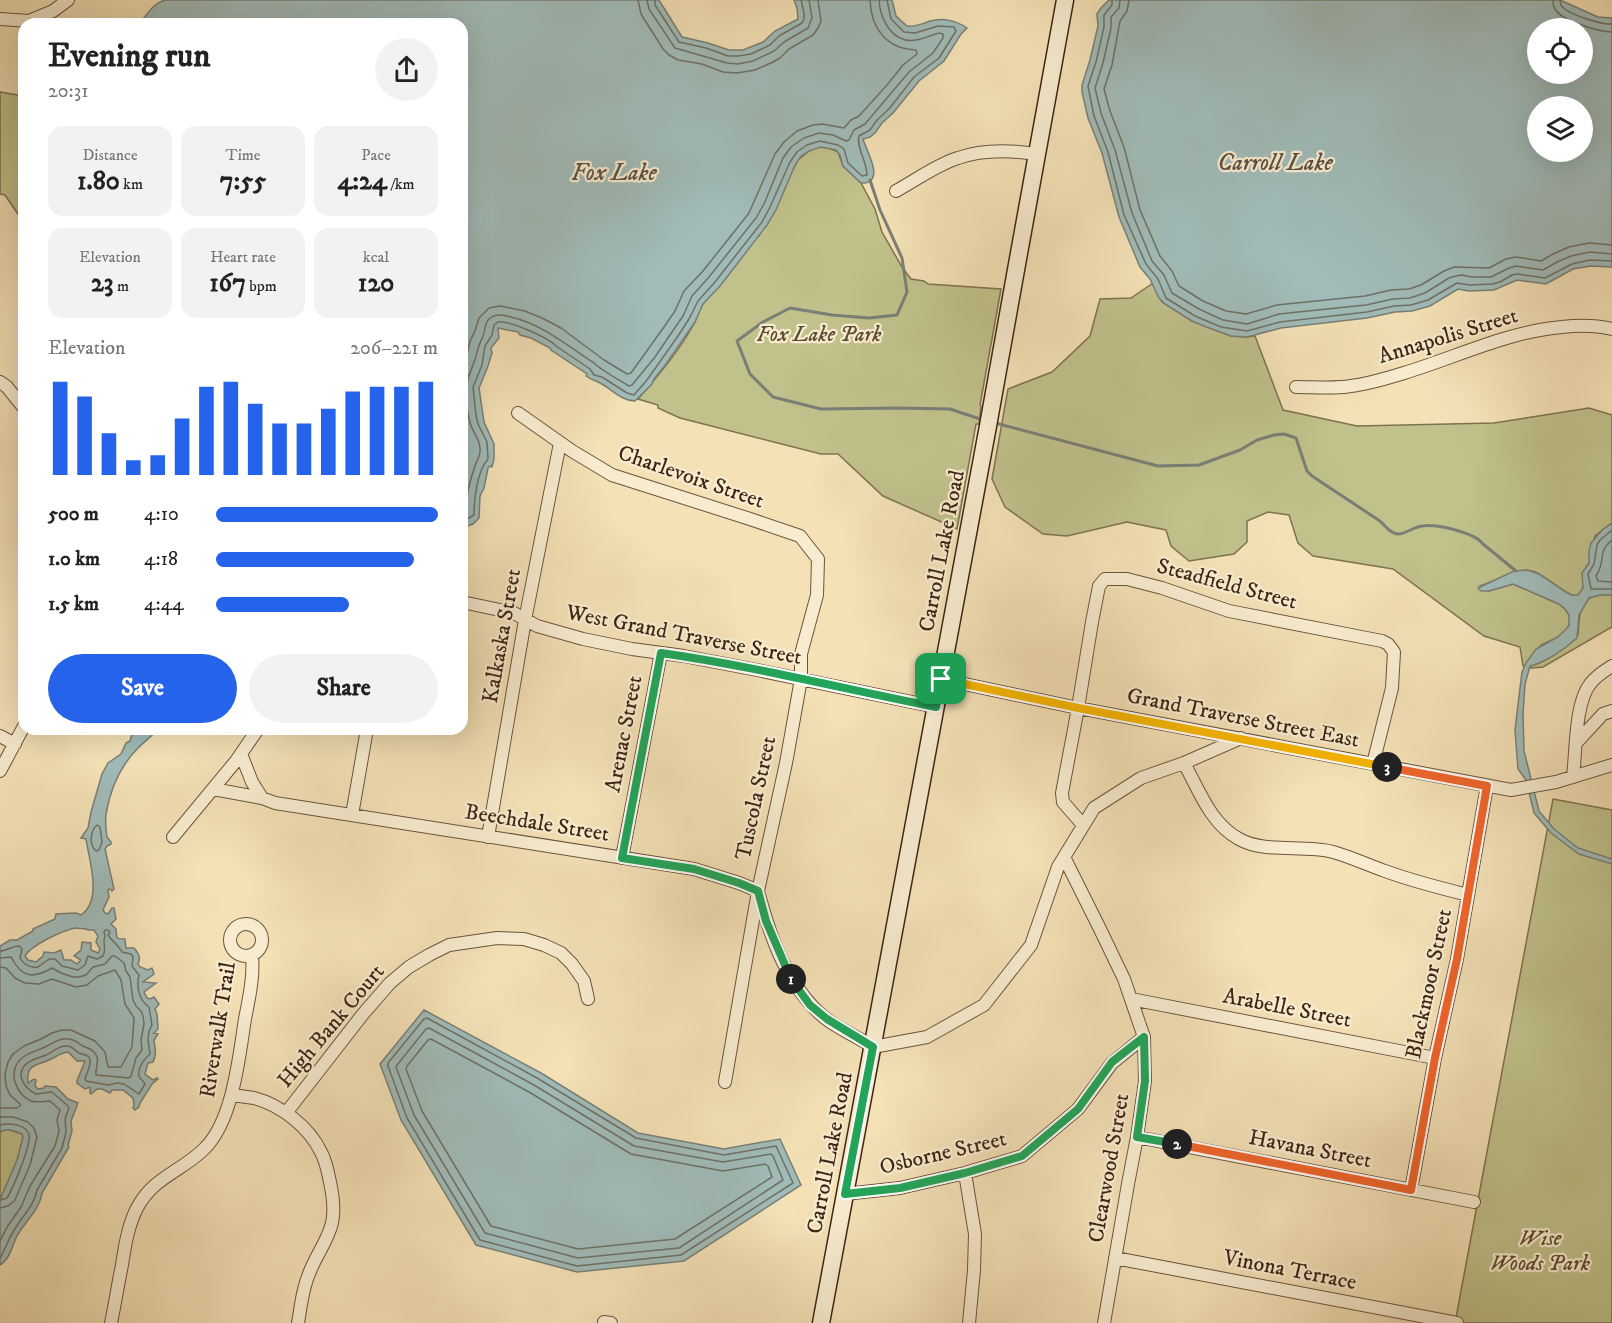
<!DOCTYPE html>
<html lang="en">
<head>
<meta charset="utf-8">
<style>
  :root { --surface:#fff; --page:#f2f2f2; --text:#222; --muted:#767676; --accent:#2563eb }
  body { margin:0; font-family:"IM FELL DW Pica",serif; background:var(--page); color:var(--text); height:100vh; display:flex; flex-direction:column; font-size:22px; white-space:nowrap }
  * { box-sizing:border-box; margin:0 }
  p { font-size:20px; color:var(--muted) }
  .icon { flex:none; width:33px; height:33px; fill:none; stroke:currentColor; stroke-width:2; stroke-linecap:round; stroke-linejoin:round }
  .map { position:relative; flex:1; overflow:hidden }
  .drawer { position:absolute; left:18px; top:18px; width:450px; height:717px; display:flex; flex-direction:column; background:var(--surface); border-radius:18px; box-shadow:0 6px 24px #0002 }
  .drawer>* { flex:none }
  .buttons { position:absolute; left:1527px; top:18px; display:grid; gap:12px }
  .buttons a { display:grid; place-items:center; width:66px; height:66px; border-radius:50%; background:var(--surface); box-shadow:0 6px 24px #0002; font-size:30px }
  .pin { position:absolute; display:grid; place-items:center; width:51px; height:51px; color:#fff; margin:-26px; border-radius:12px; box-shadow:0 3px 9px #0006 }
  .km { position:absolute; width:30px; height:30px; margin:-15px; border-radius:50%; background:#222; color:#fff; font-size:16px; line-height:30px; text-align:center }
  .round { display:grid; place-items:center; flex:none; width:63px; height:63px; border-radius:32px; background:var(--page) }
  .summary { display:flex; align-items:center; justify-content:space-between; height:102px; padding:0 30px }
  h1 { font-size:33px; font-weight:700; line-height:45px }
  .stats { display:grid; grid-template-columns:repeat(3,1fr); gap:9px; height:102px; padding:6px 30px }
  .stats div { display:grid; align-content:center; border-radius:15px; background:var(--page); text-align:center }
  .stats b { font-size:26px; font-weight:700 }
  .stats small { font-size:16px; font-weight:400 }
  .stats p { font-size:16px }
  .chart { height:168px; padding:12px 30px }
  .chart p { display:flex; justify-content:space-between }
  .chart svg { width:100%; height:108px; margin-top:6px; stroke:var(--accent); stroke-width:6 }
  .button { display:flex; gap:12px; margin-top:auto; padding:12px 30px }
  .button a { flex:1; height:69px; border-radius:36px; background:var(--accent); color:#fff; font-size:24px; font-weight:700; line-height:69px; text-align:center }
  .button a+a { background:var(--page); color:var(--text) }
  ul { padding:0 30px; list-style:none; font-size:20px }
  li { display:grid; grid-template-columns:96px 72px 1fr; align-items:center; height:45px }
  li i { height:15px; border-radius:8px; background:var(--accent) }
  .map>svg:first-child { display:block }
</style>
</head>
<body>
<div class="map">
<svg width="1612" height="1323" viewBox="0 0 1612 1323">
  <rect width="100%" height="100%" fill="#f4e1b6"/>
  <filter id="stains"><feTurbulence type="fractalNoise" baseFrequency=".00333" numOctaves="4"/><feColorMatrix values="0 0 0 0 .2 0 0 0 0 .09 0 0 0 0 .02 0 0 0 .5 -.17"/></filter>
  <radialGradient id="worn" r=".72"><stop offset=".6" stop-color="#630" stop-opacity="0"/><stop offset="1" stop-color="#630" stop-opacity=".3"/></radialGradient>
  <path fill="#c0c18b" stroke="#7f724f" stroke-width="1.5" d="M0,92l18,3 6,-1v129l-19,-28 -5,-1z
    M818,147l11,1 9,4 5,14 18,17 14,26 7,23 20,35 9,12 13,2 4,3 73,5 -21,116 1,1 -2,18h-3l-19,105 -74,-33 -45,-42h-17l-141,-36 -22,-10v-3l-20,-6c20,-23 42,-49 57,-77 3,-6 4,-12 7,-17 5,-8 13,-14 19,-21 12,-14 22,-29 33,-44l5,-4 39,-76 11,-9z
    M1153,283l9,19 30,19 39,15 16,1 8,-1 28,74 74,16 137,-3 95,-15 23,7v108l-17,13 -6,27c-9,10 -3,20 -8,30l-5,3 -4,-1c-13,-6 -24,-17 -37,-23 -15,-7 -40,10 -55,14l9,5 24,-7 46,20 6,5 4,6 1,7 -3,7 -9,8 -17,8 -11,21c19,-4 34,-19 48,-31 2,-28 2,-42 34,-40v32l-69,40 -11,1 -9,-2 -3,-19 -36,-11 -91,-67 -80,-13 -15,-13 -9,-28 -21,-3 -21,9v21l-13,12 -45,7 -18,-15 -5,-16 -39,-8 -60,14 -24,-2 -38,-27 -13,-28 16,-90 44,-17 38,-36 10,-37 31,-1z
    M1553,799l59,11v513h-157z
    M7,1129l15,5c4,13 -15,52 -22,66v-68z"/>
  <path fill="#a0bbb8" stroke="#797f76" stroke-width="1.5" fill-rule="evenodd" d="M165,0h494l23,37 26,6 21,7h14l20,-8 12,-11 23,-12 -1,-11 -3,-8h98l4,16 11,10c9,1 15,-2 23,-5 13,-4 27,0 37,7l-6,6 -17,27 -25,20 -26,32 -11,10 -7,10 -5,4 -7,2c3,11 24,45 -2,44l-18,-17 -3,-11 -4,-5 -15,-3 -12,4 -8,5 -6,9 -19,45 -9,15 -47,61 -17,18 -8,18 -29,42 -12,15 -2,5 -17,17c-14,0 -23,-12 -35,-18 -5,-3 -9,-3 -14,-7l1,-2 -36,-24 -1,-2 -19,-10 -11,-3 -2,-3 -20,-4 1,10 -8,10 1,5 -4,13 -9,22 5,34 10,22v15l-2,8 -2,-1 -2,2 -4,20 -4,8 -1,22 -6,6 -11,4v-504h-323c8,-9 14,-21 26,-24z
    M1109,0h451l38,17 14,1v249l-21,-1 -18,3 -27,15 -29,-4 -23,10 -25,1 -11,-2 -28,17 -18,5 -17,1 -28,6 -86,10 -34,9 -16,-1 -27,-10 -12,-5 -27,-17 -6,-6 -9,-19 -10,-12 -21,-50 -17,-64 -14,-35 -6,-26v-7l8,-25 8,-34 -1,-12 4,-6zM1582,28v46h-44v-46zM1582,106v46h-44v-46z
    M1612,523v72h-12l-11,3 -10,17 -2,23c-12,11 -31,24 -47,28l-5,18 -2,30 1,37 15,60 15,18 24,19 34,11v5l-33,-10 -28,-21 -17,-20 -8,-33 -8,-11 -3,-39 7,-58 4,-9 10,-14 22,-12 11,-11v-11l-4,-6 -6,-5 -46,-20 -24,7h-8l-3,-3 36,-17 13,-1 12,4 27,18 6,3h6l5,-7 -1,-15 7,-10v-12l2,-8 11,-13z
    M139,729h19c-6,7 -14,13 -20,19 -18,18 -28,43 -32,66 -1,7 0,16 1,23l4,5v2l-4,2 -2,3 9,40 -2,2 -2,-2 -2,1 1,7 -6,13 2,3 3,1 4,-6h2l2,11 -5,5 5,5c1,9 -1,10 9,10l1,9h8c5,6 7,9 4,16l2,3 8,3 4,-2 2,6 -11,8 13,1 -12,9 3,6 3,1 4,-2 5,7 -4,5 2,5 1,15 -4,4 4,1 -4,6c1,8 3,14 -1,22l-5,1 -3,11 8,6 4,-2 1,1 -6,5 -12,19 -1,4 -4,3 -2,-2 1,-3 -1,-7 -10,-8h-11l-2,3 -8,-4h-5l-6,5 -1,-1v-6l-5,2 -8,-6v-2l8,-20h-8l-9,-9c-8,1 -12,5 -19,8 -13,6 -23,4 -21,23l6,-4 2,1 -1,6 3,3 6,-1 1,-2 11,1 12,12 10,4 -7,18 1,10 -4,14 1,2 -27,46c-2,17 -17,28 -25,43 -5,10 -7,23 -17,29v-65l17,-40 6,-23 -1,-3c-7,-3 -15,-7 -22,-2v-186l10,-6h7l16,-9v-2l22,-10 1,-5 20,-1 5,2c22,-15 8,-55 5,-76l-5,-1 7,-10 3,-16 11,-38 6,-11 13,-9 5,-11 4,-2 2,-7zM75,928l11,1 2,1h6l4,6 -2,6 4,7 -2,4 -7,-3v-7l-9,-1 -1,8 -7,6 7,4 -4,4 -6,-4h-7l-3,-10 -7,3 -10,-1 -1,4 -7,6 -8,-2 -3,-4c6,-11 37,-25 50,-28z
    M424,1010l117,63 97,60 86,16 56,-10 21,46 -117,76 -107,11 -101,-27 -75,-125 -21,-56z"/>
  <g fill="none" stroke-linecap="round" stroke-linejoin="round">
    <path stroke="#6f7066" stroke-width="1.5" d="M638,0l3,14 22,35 6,6 9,5 24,4 21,8 14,1 18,-3 18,-8 7,-4 9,-9 24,-14 5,-7 3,-7 -3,-21
      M647,0l2,9 26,39 52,15 11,1 15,-3 21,-10 10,-9 24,-14 4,-10 -3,-18
      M655,0v5l24,37 27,6 22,8h10l13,-2 19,-9 9,-9 23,-13 2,-4v-6l-3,-13
      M1112,0v5l-8,10v12l-8,35 -8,24 6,30 14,36 16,63 22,49 12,15 8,19 29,18 26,11 26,4 33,-9 87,-10 27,-6 17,-1 17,-5 29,-17 13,2 22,-1 8,-2 12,-7 5,-1 28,4 27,-14 18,-4 22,1
      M1120,0l-1,8 -8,9v11l-8,35 -8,25 6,25 14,37 17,63 20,48 12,14 8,18 27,16 24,11 24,4 32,-10 87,-9 27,-6 17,-1 15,-5 24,-15 7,-2 6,-1 10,2h19l18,-9 7,-2 27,4 14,-8 14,-6 19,-4 22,2
      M1129,0l-2,11 -7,10 -8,44 -8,24 6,22 14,36 16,63 20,46 12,15 7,15 24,15 23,10 20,3 31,-9 88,-9 26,-6 18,-1 12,-4 23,-14 10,-4 35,1 17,-9 10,-2 25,4 12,-7 16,-7 20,-4 23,2
      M1553,0c0,4 0,6 2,9 7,12 44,23 57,23
      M1560,0c1,2 0,3 1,5 5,9 41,20 51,19
      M462,370l4,-10 4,-19 5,-10 4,-13 10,-10 11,-2 25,5 17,7 19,10 43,32 23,14 4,-1 33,-46 11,-16 9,-20 19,-20 46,-58 26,-59 9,-12 13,-11 16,-6 9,-1 22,4 7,-8 8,-4 28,-31 16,-20 14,-11 -1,-4c-29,-1 -45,-21 -46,-50
      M462,513l4,-3c0,-16 4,-29 9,-44 2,-7 6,-10 5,-17 0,-8 -5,-15 -8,-21 -4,-8 -6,-28 -6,-36 -1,-14 9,-27 11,-40 2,-8 3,-9 6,-16 3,-6 1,-12 6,-17 7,-6 14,-4 22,-2 33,8 55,28 83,46 7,7 25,17 35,23l3,-1 23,-28 17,-25 11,-16 9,-20 17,-19 47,-59 8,-14 19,-46 8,-11 13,-9 15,-5 14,2 13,6 3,-1 5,-10 11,-6 44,-52 24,-19 10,-15v-4l-4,-1c-8,2 -15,6 -23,7 -23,4 -36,-20 -37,-40
      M462,522l12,-7c0,-16 3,-44 14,-56l-1,-17 -9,-18 -2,-9 -3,-28 9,-22 3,-19 7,-11 2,-10c1,-1 3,-2 4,-3 11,-2 51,16 58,24l34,23 4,6 8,2 25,16 7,2 13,-15 31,-44 11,-17 9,-18 17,-19 47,-60 8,-15 20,-45 7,-10 10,-7 13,-4 18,4 6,4 4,14 14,13 5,-1c0,-14 -11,-27 -8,-39l11,-6 7,-10 12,-11 25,-32 25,-19 17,-27 -2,-4 -16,-1 -23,7 -11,-1 -13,-13 -4,-19
      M1612,530l-12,10 -3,5 -3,19 -6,10 3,15h21
      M1612,540c-16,13 -5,20 -16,36l2,5 14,1
      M97,825l3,2 2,15 -3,8 -3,1c-7,-6 -6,-20 1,-26z
      M0,951c7,0 12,-5 19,-5l3,3 -2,9c4,7 10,10 18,9l11,-8h6l7,7 16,4 7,-5 3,-9 9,3 6,-3c4,-7 -1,-13 2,-20l-1,-4 1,-2h3l2,3 -2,2c5,7 10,10 14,17l9,2 2,3 -1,9 7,9c-3,12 0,25 10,32l3,18 -3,6 -1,9 2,14c-6,5 -13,14 -11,22 1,3 4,5 6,8l-6,10 -15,-10 -7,-1 -9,2 -22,-4 -1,-3c2,-5 6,-13 5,-18 -1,-6 -7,-5 -11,-7 -4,-2 -6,-7 -12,-7 -8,-1 -14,6 -21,9 -7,3 -15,4 -21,10 -10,12 1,24 11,29l16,-2 16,14 1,2 -4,11 1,13 -4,16 -25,42c-3,17 -16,27 -24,42 -5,8 -8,18 -13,26
      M0,958l11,-1c11,21 22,22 41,11l9,5 12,4h6l7,-2 7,-8 12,-3 7,-8h3l9,7 2,8 4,6 3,23 3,6 5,5 2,5 1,8 -3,16 1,10 -6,8 -5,18 -2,2 -33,-3c-1,-6 3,-12 1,-18 -3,-8 -8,-8 -14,-11 -3,-1 -5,-4 -8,-5 -11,-6 -20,1 -30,6 -8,4 -17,5 -24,12 -14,13 -5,35 10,42 6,2 13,0 19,0l10,9 -3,10 2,11 -4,15 -25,40 -9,21 -14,20 -7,14
      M0,967l6,1 9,10 10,5 14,1 13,-5 24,8 11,-2 11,-9 17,-6 6,10 4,24 9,14 -2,29 -11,20h-13l-3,-15 -10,-11 -24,-11h-9l-10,3 -11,6 -17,7 -11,8 -5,8 -3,12 1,12 4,9 10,9v2l-3,2h-17
      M427,1018l110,60 99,60 88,17 52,-9 17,37 -112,72 -104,11 -97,-26 -73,-122 -19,-52v-3l36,-44z
      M429,1028l105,57 100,61 89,16 48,-8 2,2 10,24 -104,68 -101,10 -93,-25 -71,-118 -18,-48 1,-2 29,-36z
      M431,1039l98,53 102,62 92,17 42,-7 3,2 4,11 -97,62 -97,10 -87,-23 -69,-115 -16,-42 1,-3 21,-26z
      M0,1117h13l15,5 6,6 3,9 -7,28 -15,35 -7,6 -8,2
      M0,1125c9,-2 27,-1 29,10 2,11 -16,53 -22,63l-7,2"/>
    <path stroke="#797f76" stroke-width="3" d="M870,180l10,30 22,48 5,34 -10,23 -28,3 -37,-3 -42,-7 -27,14 -26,19 13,33 23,23 48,12 75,-1 54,1 33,11
      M995,423l163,43 41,-1 41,-15 17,-10 17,-5 10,-1 12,4 11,33 5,5 68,45c6,6 11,13 19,13 8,-1 15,-7 23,-8 14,-2 52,6 61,18l33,27"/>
    <g stroke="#6c533c" stroke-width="14">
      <path id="street" d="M0,19l29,2 24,-10 15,-11
        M896,191c20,-11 40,-26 62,-33 25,-9 52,-8 78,-4
        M0,382l7,5 17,21
        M1296,387c18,0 37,2 55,-1 17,-2 37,-8 53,-13 53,-16 102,-41 158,-46 17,-2 34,-2 50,2
        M518,413l54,38 40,24 138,44 50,17 18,23 -1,36 -16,59v25l-15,84 -28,128 -33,191
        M462,602l52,11 23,13 46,13 49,10 52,7 73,14 179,37
        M941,679l137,29 433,82 45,-8 56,-17
        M0,736l15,8
        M1577,742l26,-28 9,-3
        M241,754l11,28 10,16 13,5 419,66 45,14 19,8c12,45 29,96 67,127 14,11 33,19 48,29l54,-10 57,-32 47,-60 27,-78 36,-59 47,-30 43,-15 57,-25
        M1184,763c15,27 26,60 55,76 27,15 65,5 94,13 18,5 35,13 52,19 27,10 55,17 83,24
        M0,771l24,-45
        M1573,777c3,-25 2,-74 17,-93 6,-8 14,-13 22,-18
        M213,789l49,9
        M352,815l15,-86
        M1083,825l-20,-23 -1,-9 16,-85 14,-86 7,-36 6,-7h22l35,9 67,23 153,30 6,3 6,8 -2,36 -19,76
        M173,837l63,-76 22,-32
        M488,837l37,-217 35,-177
        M1064,857l35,70 25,52 20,58 1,44 -8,56 -9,47 -24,139
        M622,858l39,-205
        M230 940a16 16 0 1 1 32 0a16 16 0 1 1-32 0Z
        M1131,999l304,59
        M232,1095c7,1 15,2 22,3 27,7 55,29 67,54 5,9 7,20 9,30 3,14 5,28 2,41 -4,17 -15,31 -21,46 -8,17 -10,36 -13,54
        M286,1113l77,-99 27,-31 19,-16 20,-12 20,-10 48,-7 27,1 20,6 17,8 11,11 12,17 4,18
        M1137,1137l337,65
        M965,1173l10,61 -1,36 -5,53
        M1411,1190l24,-132 22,-99 30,-173
        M845,1194l55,-6 65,-15 57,-17 56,-47 34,-46 32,-26
        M1115,1258l342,65
        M604,1322l7,1
        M111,1323c4,-19 7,-39 11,-58 3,-20 6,-39 15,-57 17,-32 46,-37 68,-60 28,-28 34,-91 40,-129 4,-21 9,-42 7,-64"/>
    </g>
    <g stroke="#3e2413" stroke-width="19">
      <path id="secondary" d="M821,1323c57,-299 113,-598 167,-897 26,-142 50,-284 77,-426"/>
    </g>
    <use href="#street" stroke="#f8ecd0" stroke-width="12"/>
    <use href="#secondary" stroke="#f8ecd0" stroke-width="16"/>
  </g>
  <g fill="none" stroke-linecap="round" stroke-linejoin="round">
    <g stroke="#fff" stroke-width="12">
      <path id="split-1" d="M791,979l-25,-58 -8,-30 -19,-8 -45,-14 -72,-11 39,-205c92,13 183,36 275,54l5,-28"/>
    </g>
    <g stroke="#fff" stroke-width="12">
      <path id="split-2" d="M791,979l19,26 17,14 46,28 -28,147 55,-6 65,-15 57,-17 56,-47 34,-47 32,-25 1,44 -8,56 40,7"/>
    </g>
    <g stroke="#fff" stroke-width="12">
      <path id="split-3" d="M1177,1144l234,46 24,-132 22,-99 30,-173 -100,-19"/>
    </g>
    <g stroke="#fff" stroke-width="12">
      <path id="split-4" d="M941,679l137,29 309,59"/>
    </g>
    <use href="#split-1" stroke="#22a559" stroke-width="8"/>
    <use href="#split-2" stroke="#22a559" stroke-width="8"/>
    <use href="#split-3" stroke="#f0652b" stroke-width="8"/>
    <use href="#split-4" stroke="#f5b400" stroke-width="8"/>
  </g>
  <g text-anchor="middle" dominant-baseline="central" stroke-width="4.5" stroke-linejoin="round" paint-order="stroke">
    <g font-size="22" font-style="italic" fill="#5e4b31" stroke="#f8ecd0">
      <text x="819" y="334">Fox Lake Park</text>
      <text x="1540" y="1238">Wise<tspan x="1540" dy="25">Woods Park</tspan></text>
    </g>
    <g font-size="22" fill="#3e2413" stroke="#f8ecd0">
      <text transform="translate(1448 336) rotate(-17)">Annapolis Street</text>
      <text transform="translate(691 477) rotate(19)">Charlevoix Street</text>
      <text transform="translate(942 551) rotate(-79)">Carroll Lake Road</text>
      <text transform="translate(1227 584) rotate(15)">Steadfield Street</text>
      <text transform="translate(684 635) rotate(11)">West Grand Traverse Street</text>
      <text transform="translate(502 636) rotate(-80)">Kalkaska Street</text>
      <text transform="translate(1243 718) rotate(11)">Grand Traverse Street East</text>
      <text transform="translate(624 734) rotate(-79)">Arenac Street</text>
      <text transform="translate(756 798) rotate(-78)">Tuscola Street</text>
      <text transform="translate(537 823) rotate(9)">Beechdale Street</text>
      <text transform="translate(1429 984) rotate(-78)">Blackmoor Street</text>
      <text transform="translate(1287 1008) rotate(11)">Arabelle Street</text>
      <text transform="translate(331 1026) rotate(-50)">High Bank Court</text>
      <text transform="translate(218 1030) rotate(-81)">Riverwalk Trail</text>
      <text transform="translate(1310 1149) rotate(11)">Havana Street</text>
      <text transform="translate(830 1153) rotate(-79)">Carroll Lake Road</text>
      <text transform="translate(943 1153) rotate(-13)">Osborne Street</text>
      <text transform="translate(1109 1168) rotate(-80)">Clearwood Street</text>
      <text transform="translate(1290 1270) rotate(11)">Vinona Terrace</text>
    </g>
    <g font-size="24" font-style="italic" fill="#5b5145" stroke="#f8ecd0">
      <text x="1275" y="163">Carroll Lake</text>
      <text x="614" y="173">Fox Lake</text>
    </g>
  </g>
  <rect width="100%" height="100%" filter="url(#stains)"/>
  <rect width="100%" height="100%" fill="url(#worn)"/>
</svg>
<div class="buttons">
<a><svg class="icon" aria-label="locate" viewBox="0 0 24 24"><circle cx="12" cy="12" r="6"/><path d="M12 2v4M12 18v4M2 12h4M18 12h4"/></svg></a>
<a><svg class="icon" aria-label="layers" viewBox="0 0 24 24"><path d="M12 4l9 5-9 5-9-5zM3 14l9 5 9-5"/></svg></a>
</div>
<div class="pin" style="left:941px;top:679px;background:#1e9e55"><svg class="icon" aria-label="arrive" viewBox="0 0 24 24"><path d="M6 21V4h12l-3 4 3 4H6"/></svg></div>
<b class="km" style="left:791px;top:979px">1</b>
<b class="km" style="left:1177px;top:1144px">2</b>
<b class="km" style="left:1387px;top:767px">3</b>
<section class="drawer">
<div class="summary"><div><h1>Evening run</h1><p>20:31</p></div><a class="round"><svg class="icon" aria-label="share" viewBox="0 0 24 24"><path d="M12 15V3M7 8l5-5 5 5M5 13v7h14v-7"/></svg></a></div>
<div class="stats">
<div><p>Distance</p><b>1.80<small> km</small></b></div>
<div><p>Time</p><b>7:55</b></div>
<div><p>Pace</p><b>4:24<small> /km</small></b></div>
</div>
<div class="stats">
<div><p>Elevation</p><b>23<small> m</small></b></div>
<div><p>Heart rate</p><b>167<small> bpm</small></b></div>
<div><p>kcal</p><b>120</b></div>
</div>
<div class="chart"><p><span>Elevation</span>206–221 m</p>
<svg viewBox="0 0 160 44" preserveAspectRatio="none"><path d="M5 44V6M15 44V12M25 44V27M35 44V38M45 44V36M55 44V21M65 44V8M75 44V6M85 44V15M95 44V23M105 44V23M115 44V17M125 44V10M135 44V8M145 44V8M155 44V6"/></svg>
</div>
<ul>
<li><b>500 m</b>4:10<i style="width:100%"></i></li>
<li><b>1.0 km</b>4:18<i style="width:89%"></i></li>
<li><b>1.5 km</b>4:44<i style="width:60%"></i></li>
</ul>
<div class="button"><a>Save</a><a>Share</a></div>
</section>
</div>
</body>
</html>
